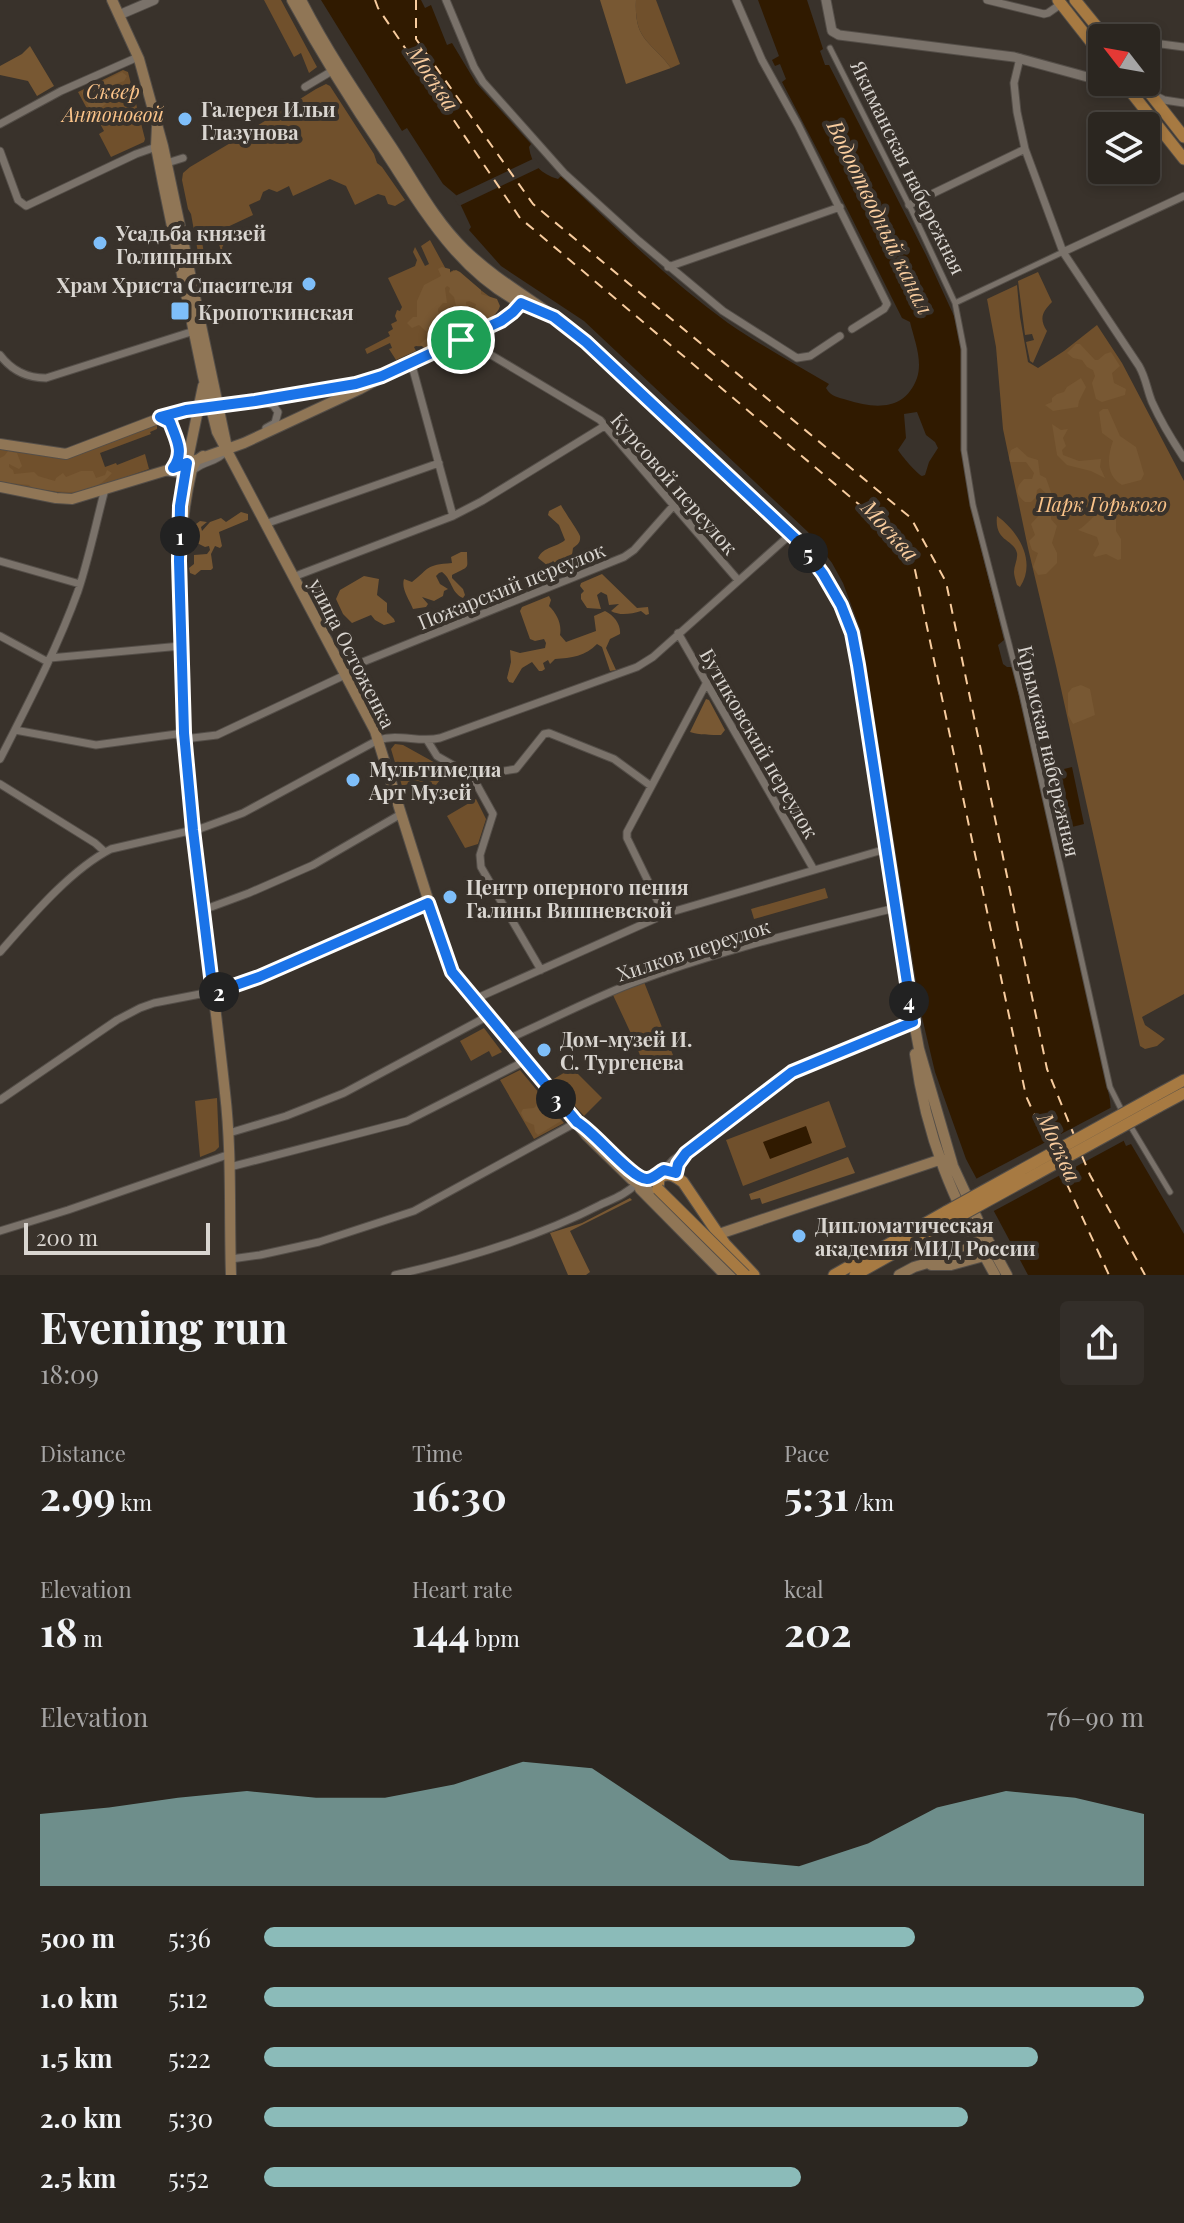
<!DOCTYPE html>
<html lang="en">
<head>
<meta charset="utf-8">
<style>
  :root { --surface:#2b2620; --page:#332e29; --text:#f1f3f6; --muted:#a6a5a5; --line:#47433e; --accent:#8bbbb9 }
  body { margin:0; font-family:"Playfair Display",serif; background:var(--page); color:var(--text); height:100vh; display:flex; flex-direction:column; font-size:30px; white-space:nowrap }
  * { box-sizing:border-box; margin:0 }
  p { font-size:26px; color:var(--muted) }
  .icon { flex:none; width:44px; height:44px; fill:none; stroke:currentColor; stroke-width:2; stroke-linecap:round; stroke-linejoin:round }
  .map { position:relative; height:1275px; overflow:hidden }
  .drawer { display:flex; flex-direction:column; background:var(--surface); flex:1 }
  .drawer>* { flex:none }
  .needle { width:52px; rotate:301deg }
  .controls { position:absolute; left:1088px; top:24px; display:grid; gap:16px }
  .controls a { display:grid; place-items:center; width:72px; height:72px; border-radius:8px; background:var(--surface); box-shadow:0 4px 12px #0003,0 0 0 2px var(--line); font-size:40px }
  .scale { position:absolute; left:24px; bottom:20px; width:186px; box-sizing:border-box; padding-left:8px; border:4px solid #d9d5d0; border-top:0; font-size:22px; line-height:28px; white-space:nowrap; color:#d9d5d0; -webkit-text-stroke:6px #39322b; paint-order:stroke }
  .pin { position:absolute; display:grid; place-items:center; width:68px; height:68px; color:#fff; margin:-34px; border:4px solid #fff; border-radius:50%; box-shadow:0 2px 8px #0007 }
  .km { position:absolute; width:40px; height:40px; margin:-20px; border-radius:50%; background:#222; color:#fff; font-size:22px; line-height:40px; text-align:center }
  .round { display:grid; place-items:center; flex:none; width:84px; height:84px; border-radius:8px; background:var(--page) }
  .headline { display:flex; align-items:center; justify-content:space-between; height:136px; padding:0 40px }
  h1 { font-size:44px; font-weight:700; line-height:60px }
  .figures { display:grid; grid-template-columns:repeat(3,1fr); gap:12px; height:136px; padding:8px 40px }
  .figures div { display:grid; align-content:center }
  .figures b { font-size:40px; font-weight:700 }
  .figures small { font-size:22px; font-weight:400 }
  .figures p { font-size:22px }
  .chart { height:224px; padding:16px 40px }
  .chart p { display:flex; justify-content:space-between }
  .chart svg { width:100%; height:144px; margin-top:8px; fill:var(--accent); opacity:.7 }
  ul { padding:0 40px; list-style:none; font-size:26px }
  li { display:grid; grid-template-columns:128px 96px 1fr; align-items:center; height:60px }
  li i { height:20px; border-radius:10px; background:var(--accent) }
  .map>svg:first-child { display:block }
</style>
</head>
<body>
<div class="map">
<svg width="1184" height="1275" viewBox="0 0 1184 1275">
  <rect width="100%" height="100%" fill="#39322b"/>
  <path fill="#70502c" d="M264,0h17l36,67 -8,6 -8,-20 -7,4z
    M636,0h20l24,64 -9,4c-21,-28 -37,-27 -35,-68z
    M123,70l5,2 17,67 -1,3 -33,15 -12,-23 5,-3 -8,-15 -4,2 -14,-26z
    M326,84l4,2 44,68 3,9 5,4 23,33 -10,6 -7,-2 -3,-8 -7,-2 -23,11 -9,-19 -16,-7 -37,17 -4,-10 -12,6 -8,-3 -6,3 -3,8 -11,5 4,10 -32,15 4,11 -3,7 8,17 -5,2 -9,-35 -15,3 3,19 -5,4 -8,-44 -3,-5 -6,-29 1,-7 7,-6 42,-25v-5l7,-6h10l67,-42z
    M430,240l18,33 6,-3 40,30 1,14 -19,8 -3,-2c-17,8 -38,29 -57,26l-2,1 2,4 -20,9 -7,-11 3,-1 -2,-5 -23,11 -2,-5 25,-13 -2,-4 5,-3 -2,-5 6,-3 -2,-5 2,-6 3,1 2,-4 -14,-29 27,-12 2,-6 -4,-8 2,-5 10,19 4,-2 -8,-18z
    M1038,272l14,30c-10,10 -13,17 -5,29l-14,32 -3,-2 -4,-19 8,-2 -2,-6 -7,1 -7,-54z
    M1017,285l3,32 8,45 10,6 26,-17 33,-26 25,38 62,118v513l-42,23 3,8 20,14 -8,7 -12,3 -5,-3 -84,-380 -28,-118 -25,-119 -7,-82 -9,-48z
    M558,310l34,27 211,199 -2,2 -211,-199 -34,-27z
    M157,423v6l-7,3 1,2 -51,19 5,14 11,-4 1,2 28,-11 4,15 -66,23 -16,2 -67,-12v-34l67,10z
    M997,516c21,15 40,45 23,71l-3,-2c-1,-3 -3,-10 -3,-13 0,-6 4,-13 3,-19 -3,-14 -23,-11 -20,-37z
    M395,744l8,1 45,25 -12,15 -18,-4 -16,5 -11,-37z
    M476,799l10,20 -8,25 -13,4 -18,-32z
    M825,888l3,10 -74,21 -3,-10z
    M644,982l29,73 -28,13 -11,-28 -21,-45z
    M484,1028l18,24 -10,5 -3,-6 -18,10 -11,-20z
    M572,1068l30,30 -18,18 -32,-36z
    M520,1070l44,53 -30,16 -34,-59z
    M217,1098l2,49 -4,4 -15,6 -5,-56z
    M829,1101l17,46 -103,39 -17,-46z"/>
  <path fill="#785833" d="M600,0h36c-2,41 14,40 35,68l-45,16z
    M30,46l24,40 -17,10 -9,-15 -28,-6v-9l22,-12z
    M122,72l5,4 -3,5 -19,7 -1,6 4,8 -10,8 -7,1 -10,-19z
    M442,267l8,2v4l6,-3 4,2 21,18v4l16,5 3,7c-3,11 -18,19 -27,11l3,-13 -7,-3 -3,1 1,8h-4l-7,-4 -2,-9 -5,-5 1,-4 -3,-2 -2,2 2,15h-4l-5,6v3l8,3 -1,8 4,1 19,-6 4,3 -11,10 -12,3 -6,6 -18,9 -5,-5 8,-7v-4l-9,-8 -7,3 -5,-5 6,-6h4v-16l7,-16 17,-9 -3,-7z
    M1076,344h4l15,16h3l7,-6 6,-2 9,14 -8,7 2,10 12,6 -1,6 -23,7 -6,-3 -4,-16 3,-7 -2,-6 -6,-3 -5,-7 -9,-2 -6,-5z
    M1081,378l5,9 -7,14 -1,6 -25,4 -8,-6 7,-3v-4l5,-4 7,-2 3,-5z
    M1103,409h5l12,27 16,11 8,27 -3,6 -19,5c-16,-9 -15,-28 -9,-44l-11,-8 -3,-21z
    M1052,424l9,6 7,-1 -5,9 3,8 -4,4 1,5 16,6 22,-2 -1,8 5,11 -14,-7 -24,-6 -10,-10z
    M1017,447l11,10 10,3 2,15 6,3 6,17h-4l-8,-7 -3,2 -1,7 -5,5h-6c-10,-8 -10,-14 -1,-23h8l2,-6 -8,-11h-16l-1,-6 2,-6z
    M8,451l9,2 5,13 -3,3 -10,-5v3l4,3 1,4 20,-2 4,4 17,5 1,-3 7,-5 3,4 15,-6h12l3,7 9,-3 2,-5 5,3c-21,26 -51,19 -80,15l-3,-3 -29,-3v-24l4,-2z
    M561,505c3,6 19,29 19,31 1,7 -3,9 -7,12l-1,7 3,3 -5,4 -3,11 -16,6h-3l-2,-11 14,3v-4l-7,-6 -5,5 -10,-8c6,-12 18,-10 27,-18l-6,-15 -11,-10 1,-4z
    M1047,506l4,3v10l6,7 -5,17 5,10v10l-11,11 -8,1 -5,-8 5,-14 -6,-3 -3,-9 6,-6 -4,-11 11,-12 -1,-4z
    M1107,507h6l3,5v19l5,8v20l-3,1 -12,-6 -11,3 -2,-2 6,-11 -2,-7 -19,-7c12,-7 17,-18 29,-23z
    M241,512l7,2v6l-29,12 3,14 -2,2 -5,-2 -4,8 2,14 -2,2h-10l-6,5 -5,-2 -1,-5 5,-4v-9l13,-1 3,-4 -1,-4 -4,1 -12,-6 3,-17 4,-3 7,1 -6,5 1,4 8,-9 11,-4 5,4z
    M461,552h6c0,18 4,13 -15,23v3l11,11 2,6 -2,3c-12,-5 -11,-19 -21,-26l-3,1 -3,3 4,8 8,5 -4,2 -1,5 -9,5 -12,-4 6,7 -2,3 -13,2c-4,-10 -12,-20 -9,-30l8,3c18,-14 13,-17 40,-19l-1,-6z
    M602,574l35,34 11,-1 1,7 -3,1 -5,-4c-10,3 -21,5 -30,0l8,-7 -10,1 -2,-10 -6,-3 -4,3 4,14 -14,-1 -6,-9v-5l3,-3 -4,-5 1,-3z
    M364,576l15,3 -2,16 10,8v9l7,7 1,3 -11,3 -9,-5 -4,-5 -19,8 -9,-9 -7,-15 4,-9z
    M549,596l2,4 -2,6c8,8 13,18 11,29l6,7 30,-11 -2,-15 11,-5c9,4 16,14 15,23l-10,5 -4,9 10,22 -6,1 -8,-24 -5,-3c-11,12 -26,14 -42,15l-5,5 -2,-4 -5,3 2,6 -3,2h-3l-7,-9 -10,6 -9,15 -4,-1 -2,-4 4,-16 -1,-12 10,3 25,-5 1,-5 -2,-4 -9,2 -5,-2 -10,-28 2,-4z
    M1081,685l9,4 5,26 -22,9 -5,-9v-22l4,-5z
    M706,699l3,1 16,30 -4,5c-10,0 -22,0 -31,-3z
    M541,1101l4,1 16,19 -23,14 -3,-3 -1,-7 -9,-4 -4,-8 2,-4 11,-1z
    M848,1157l7,16 -93,31 -2,-6 -9,2 -2,-6z
    M630,1198l2,2 -62,31 20,41 -4,3h-18l-18,-42 32,-10z"/>
  <path fill="#301a00" fill-rule="evenodd" d="M321,0h100l4,8 6,-3 16,40 5,-2 24,40 55,61 -2,3c2,17 12,27 29,32l3,-3c53,51 108,104 167,147 32,22 67,41 101,61l-3,4c5,9 12,9 21,12 28,9 58,11 70,-22 6,-18 -3,-39 -7,-56l-8,-4 -82,-163 -38,-73 4,-3 -6,-15 -5,2 -3,-6 7,-4 -21,-56h49l16,49 -3,2 5,14h4l97,190 28,61 7,25 2,26v83l12,75 29,115 -6,5 5,19 4,3h5l26,108 72,325 1,12 15,34 5,-2 53,90v41h-156l-62,-116 -31,-87 -14,-59 -60,-382 -18,-48 -11,-20 -24,-31 -224,-211 -83,-55 -32,-36 2,-3 -15,-32 -13,-11 -36,-56 -5,3zM917,412l9,23 9,7 3,6 -9,14 -4,13 -3,1c-5,-2 -21,-21 -24,-26l8,-12 -2,-24z
    M1072,767l12,57 -12,3 -12,-57z
    M806,1126l6,17 -42,16 -7,-17z"/>
  <path fill="#39322b" d="M535,158l6,9 -82,39 -6,-9z
    M1114,1106v5l13,28 -137,74 -18,-32z"/>
  <g fill="none" stroke-linecap="round" stroke-linejoin="round">
    <path stroke="#f8cc9e" stroke-width="2" stroke-dasharray="10 8" stroke-linecap="butt" d="M375,0l3,8 142,210 367,310 28,42 111,526 23,51
      M416,0v39l117,165 378,314 35,64 101,487 27,66
      M1082,1156l8,19 55,100
      M1059,1167l50,108"/>
    <g stroke="#544e48" stroke-width="7">
      <path id="pedestrian" d="M830,48l82,163 43,92 9,46v101l9,55 49,189 88,393 13,26
        M955,303l108,-51
        M1128,1122l42,70"/>
    </g>
    <g stroke="#544e48" stroke-width="9">
      <path id="minor" d="M446,0l28,67 9,15 81,91 75,68 84,70 74,47 13,-2 30,-20
        M736,0l26,60 36,65 89,179 -3,5 -32,20
        M987,0l57,14 4,-1 13,-9
        M1099,26l28,12
        M1146,42l38,5
        M1020,58l-6,25 3,29 8,37 38,103 76,114c7,12 8,24 13,36 9,20 20,38 32,56
        M305,87l27,-16
        M1156,96l8,4 20,3
        M0,124l61,-33 77,-34
        M0,151l18,49 8,6 110,-52 20,-7
        M167,163l16,-5
        M909,205l116,-56
        M1063,252l121,-56
        M668,267l172,-60
        M461,340l15,6 124,74 138,160
        M0,355c12,16 27,23 46,23l148,-47
        M411,362l42,154
        M261,402l12,3 5,7 -3,11 -9,5
        M195,469c9,-8 22,-7 30,-17
        M265,524l174,-61
        M0,561l80,23
        M293,577l160,-61 29,-15 124,-76
        M678,633l136,237
        M0,636l48,26
        M50,658l131,-12
        M343,670l281,-113 10,-7 40,-45
        M15,730l81,15 88,-12
        M184,739l33,-4 128,-60
        M427,740l10,16 35,20 44,-7 28,-35 5,-1 65,26 37,27
        M0,759c28,-55 57,-110 78,-168 11,-33 18,-68 27,-102
        M472,776l21,38 -13,41 1,12 60,103
        M0,784l95,59 10,9
        M203,910l46,-17 64,-28 88,-51
        M664,914l-37,-76v-6l80,-150
        M0,952c30,-34 70,-82 111,-103l91,-21 41,-15 135,-73c21,-7 41,3 62,-2l197,-71 16,-10 138,-123
        M475,999l193,-86 218,-64
        M508,1039c41,-18 81,-39 122,-55 86,-33 176,-54 265,-76
        M0,1100l117,-80 23,-12 14,-5 72,-14 45,-17 157,-69
        M229,1133l57,-17 58,-23 144,-77
        M230,1167l177,-46 118,-60
        M664,1170l9,-10 119,-88 121,-50
        M0,1231l68,-21 162,-56
        M231,1259l29,-4 59,-13 95,-31 163,-89
        M395,1275c70,-16 141,-37 205,-70 13,-6 27,-11 37,-22"/>
    </g>
    <g stroke="#544e48" stroke-width="11">
      <path id="tertiary" d="M826,0l6,31 7,4 175,22 88,24
        M119,15l35,-15
        M160,417l5,1 5,4 10,27v8l-7,11
        M167,471l13,2 4,7"/>
    </g>
    <g stroke="#544e48" stroke-width="12">
      <path id="secondary" d="M112,0l27,59 24,87 63,297
        M292,0c29,53 60,103 94,153 39,59 73,120 140,153
        M301,0c26,51 58,98 90,146 23,35 43,74 74,104 37,36 84,58 121,92 44,40 87,81 130,121 56,53 120,103 138,181l49,319 16,86 34,117 30,65 24,44
        M157,126l-1,21 7,36 40,193 14,56 158,299 74,235 138,170 44,43 22,15 83,81
        M0,444l66,10 110,-42 169,-26 20,-5
        M203,456l-7,5 -4,8c-16,67 -13,131 -11,200 6,142 29,282 44,424 7,60 4,121 6,182
        M186,468l17,-82
        M0,487l56,11 16,1 99,-30 73,-26 116,-54 39,-21 102,-47 12,-9 11,-15
        M915,1054c11,84 39,148 80,221
        M637,1177l12,2 15,-9
        M640,1189l85,86
        M719,1234l220,-74h6
        M931,1265h20l33,-9
        M899,1275l15,-8 27,-8 38,-23"/>
    </g>
    <g stroke="#544e48" stroke-width="13">
      <path id="primary" d="M1058,0l44,56
        M1075,0l31,38
        M1123,82l61,77
        M1141,82l43,55
        M1153,1097l31,-17
        M1158,1107l26,-14
        M658,1189l1,-11c8,-7 16,-2 24,4l42,62 29,31
        M834,1275l113,-64
        M855,1275l98,-55"/>
    </g>
    <use href="#pedestrian" stroke="#7a726a" stroke-width="5"/>
    <use href="#minor" stroke="#7a726a" stroke-width="7"/>
    <use href="#tertiary" stroke="#7a726a" stroke-width="9"/>
    <use href="#secondary" stroke="#907656" stroke-width="10"/>
    <use href="#primary" stroke="#a77a42" stroke-width="11"/>
    <g stroke="#544e48" stroke-width="13" stroke-linecap="butt">
      <path id="primary-bridge" d="M658,1189l87,86
        M947,1211l206,-114
        M953,1220l205,-113"/>
    </g>
    <use href="#primary-bridge" stroke="#a77a42" stroke-width="11"/>
  </g>
  <g fill="none" stroke-linecap="round" stroke-linejoin="round">
    <g stroke="#fff" stroke-width="16">
      <path id="route" d="M521,303l33,14 32,25 213,200 24,32 18,31 11,28 6,32 55,357 -121,50 -106,81 -8,11 -2,9 -12,-3c-6,3 -11,9 -17,9 -15,1 -53,-48 -70,-57l-125,-150 -24,-69 -169,74 -46,16 -20,-163 -9,-97 -5,-172 1,-55 7,-43 -14,5c12,-16 3,-29 -3,-46l-10,-5 26,-7 69,-9 101,-17 26,-8 119,-55 12,-9z"/>
    </g>
    <use href="#route" stroke="#1a73e8" stroke-width="10"/>
  </g>
  <g fill="#7ebef9" stroke="#39322b" stroke-width="3">
    <circle cx="185" cy="119" r="8"/>
    <circle cx="100" cy="243" r="8"/>
    <circle cx="309" cy="284" r="8"/>
    <rect x="170" y="301" width="20" height="20" rx="4"/>
    <circle cx="353" cy="780" r="8"/>
    <circle cx="450" cy="897" r="8"/>
    <circle cx="544" cy="1050" r="8"/>
    <circle cx="799" cy="1236" r="8"/>
  </g>
  <g text-anchor="middle" dominant-baseline="central" stroke-width="8" stroke-linejoin="round" paint-order="stroke">
    <g font-size="20" font-style="italic" fill="#fac389" stroke="#39322b">
      <text x="113" y="90">Сквер<tspan x="113" dy="23">Антоновой</tspan></text>
      <text x="1102" y="503">Парк Горького</text>
    </g>
    <g font-size="20" font-weight="bold" fill="#d9d5d0" stroke="#39322b" text-anchor="start">
      <text x="201" y="108">Галерея Ильи<tspan x="201" dy="23">Глазунова</tspan></text>
      <text x="116" y="232">Усадьба князей<tspan x="116" dy="23">Голицыных</tspan></text>
      <text x="293" y="284" text-anchor="end">Храм Христа Спасителя</text>
      <text x="198" y="311">Кропоткинская</text>
      <text x="369" y="768">Мультимедиа<tspan x="369" dy="23">Арт Музей</tspan></text>
      <text x="466" y="886">Центр оперного пения<tspan x="466" dy="23">Галины Вишневской</tspan></text>
      <text x="560" y="1038">Дом-музей И.<tspan x="560" dy="23">С. Тургенева</tspan></text>
      <text x="815" y="1224">Дипломатическая<tspan x="815" dy="23">академия МИД России</tspan></text>
    </g>
    <g font-size="20" fill="#d9d5d0" stroke="#39322b">
      <text transform="translate(909 167) rotate(64)">Якиманская набережная</text>
      <text transform="translate(675 483) rotate(49)">Курсовой переулок</text>
      <text transform="translate(511 585) rotate(-22)">Пожарский переулок</text>
      <text transform="translate(353 653) rotate(63)">улица Остоженка</text>
      <text transform="translate(760 743) rotate(60)">Бутиковский переулок</text>
      <text transform="translate(1050 751) rotate(77)">Крымская набережная</text>
      <text transform="translate(693 949) rotate(-18)">Хилков переулок</text>
    </g>
    <g font-size="22" font-style="italic" fill="#f8cc9e" stroke="#39322b">
      <text transform="translate(434 78) rotate(56)">Москва</text>
      <text transform="translate(881 217) rotate(64)">Водоотводный канал</text>
      <text transform="translate(891 530) rotate(48)">Москва</text>
      <text transform="translate(1060 1147) rotate(65)">Москва</text>
    </g>
  </g>
</svg>
<div class="controls">
<a><svg class="needle" viewBox="-14 -14 28 28"><path d="M0-13l5 13h-10z" fill="#e53935"/><path d="M0 13l5-13h-10z" fill="#a6a5a5"/></svg></a>
<a><svg class="icon" aria-label="layers" viewBox="0 0 24 24"><path d="M12 4l9 5-9 5-9-5zM3 14l9 5 9-5"/></svg></a>
</div>
<div class="scale">200 m</div>
<div class="pin" style="left:461px;top:340px;background:#1e9e55"><svg class="icon" aria-label="arrive" viewBox="0 0 24 24"><path d="M6 21V4h12l-3 4 3 4H6"/></svg></div>
<b class="km" style="left:180px;top:536px">1</b>
<b class="km" style="left:219px;top:992px">2</b>
<b class="km" style="left:556px;top:1099px">3</b>
<b class="km" style="left:909px;top:1001px">4</b>
<b class="km" style="left:808px;top:553px">5</b>
</div>
<section class="drawer">
<div class="headline"><div><h1>Evening run</h1><p>18:09</p></div><a class="round"><svg class="icon" aria-label="share" viewBox="0 0 24 24"><path d="M12 15V3M7 8l5-5 5 5M5 13v7h14v-7"/></svg></a></div>
<div class="figures">
<div><p>Distance</p><b>2.99<small> km</small></b></div>
<div><p>Time</p><b>16:30</b></div>
<div><p>Pace</p><b>5:31<small> /km</small></b></div>
</div>
<div class="figures">
<div><p>Elevation</p><b>18<small> m</small></b></div>
<div><p>Heart rate</p><b>144<small> bpm</small></b></div>
<div><p>kcal</p><b>202</b></div>
</div>
<div class="chart"><p><span>Elevation</span>76–90 m</p>
<svg viewBox="0 0 160 44" preserveAspectRatio="none"><path d="M0 44V22L10 20L20 17L30 15L40 17L50 17L60 13L70 6L80 8L90 22L100 36L110 38L120 31L130 20L140 15L150 17L160 22V44z"/></svg>
</div>
<ul>
<li><b>500 m</b>5:36<i style="width:74%"></i></li>
<li><b>1.0 km</b>5:12<i style="width:100%"></i></li>
<li><b>1.5 km</b>5:22<i style="width:88%"></i></li>
<li><b>2.0 km</b>5:30<i style="width:80%"></i></li>
<li><b>2.5 km</b>5:52<i style="width:61%"></i></li>
</ul>
</section>
</body>
</html>
